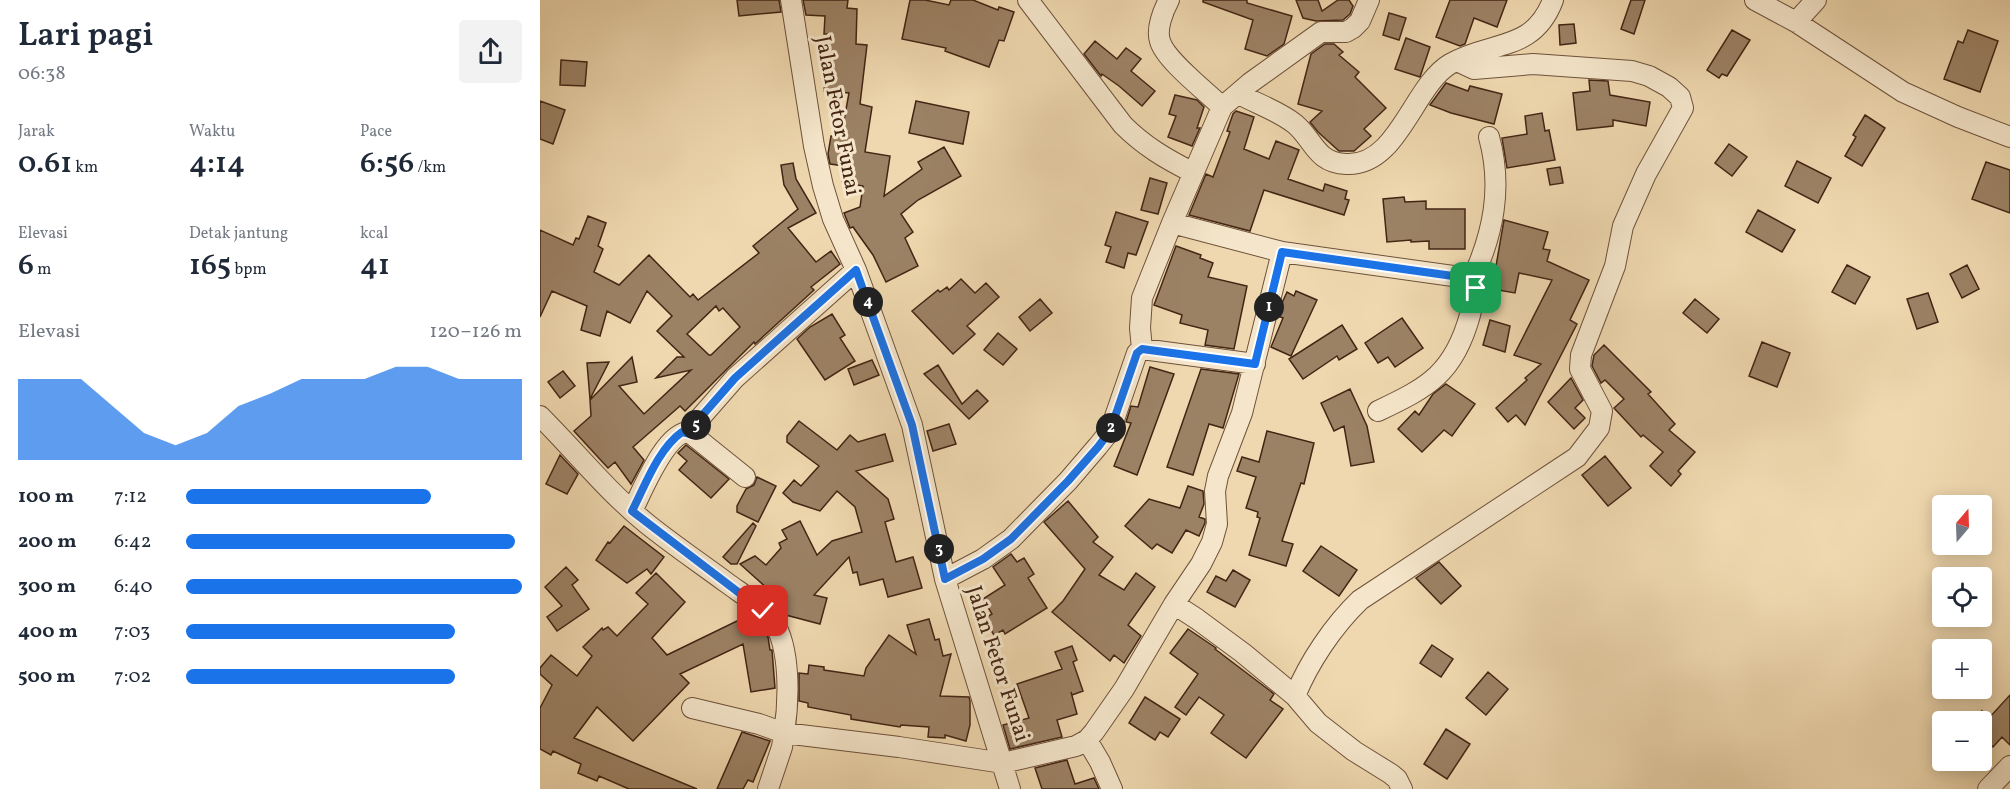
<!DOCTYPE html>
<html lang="id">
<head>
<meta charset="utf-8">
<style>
  :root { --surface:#fff; --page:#f2f2f3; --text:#1f2937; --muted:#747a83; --accent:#1a73e8 }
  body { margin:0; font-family:Vollkorn,serif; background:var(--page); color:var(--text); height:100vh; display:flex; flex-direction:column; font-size:22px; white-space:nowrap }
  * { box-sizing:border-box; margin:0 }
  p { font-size:20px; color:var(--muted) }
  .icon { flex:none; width:33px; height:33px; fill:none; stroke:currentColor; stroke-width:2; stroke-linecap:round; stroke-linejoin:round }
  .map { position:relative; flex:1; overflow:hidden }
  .side { display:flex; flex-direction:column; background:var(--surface); width:540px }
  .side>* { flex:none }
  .needle { width:39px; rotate:19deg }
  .fabs { position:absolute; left:1392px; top:495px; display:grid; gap:12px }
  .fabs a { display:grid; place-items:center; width:60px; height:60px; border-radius:6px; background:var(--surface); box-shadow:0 3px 15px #0003; font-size:30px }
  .pin { position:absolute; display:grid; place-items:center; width:51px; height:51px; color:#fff; margin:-26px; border-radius:12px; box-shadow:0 3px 9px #0006 }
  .km { position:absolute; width:30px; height:30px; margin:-15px; border-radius:50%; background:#222; color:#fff; font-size:16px; line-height:30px; text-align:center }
  .round { display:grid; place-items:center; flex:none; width:63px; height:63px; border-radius:6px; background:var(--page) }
  .head { display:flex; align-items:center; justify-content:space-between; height:102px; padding:0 18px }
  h1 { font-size:33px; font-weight:600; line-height:45px }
  .figures { display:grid; grid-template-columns:repeat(3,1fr); gap:9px; height:102px; padding:6px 18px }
  .figures div { display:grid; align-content:center }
  .figures b { font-size:30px; font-weight:600 }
  .figures small { font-size:16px; font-weight:400 }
  .figures p { font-size:16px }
  .chart { height:168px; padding:12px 18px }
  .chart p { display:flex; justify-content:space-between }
  .chart svg { width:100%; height:108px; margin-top:6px; fill:var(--accent); opacity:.7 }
  ul { padding:0 18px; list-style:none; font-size:20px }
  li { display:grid; grid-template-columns:96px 72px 1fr; align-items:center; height:45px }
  li i { height:15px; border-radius:8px; background:var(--accent) }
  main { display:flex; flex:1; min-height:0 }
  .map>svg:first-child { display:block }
</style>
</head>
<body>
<main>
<section class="side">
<div class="head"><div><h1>Lari pagi</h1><p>06:38</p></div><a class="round"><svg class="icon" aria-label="share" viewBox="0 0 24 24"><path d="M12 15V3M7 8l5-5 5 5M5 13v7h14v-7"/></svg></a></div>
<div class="figures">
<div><p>Jarak</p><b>0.61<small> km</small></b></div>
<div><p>Waktu</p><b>4:14</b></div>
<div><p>Pace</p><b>6:56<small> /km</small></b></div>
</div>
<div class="figures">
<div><p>Elevasi</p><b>6<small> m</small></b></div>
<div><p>Detak jantung</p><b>165<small> bpm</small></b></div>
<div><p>kcal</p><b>41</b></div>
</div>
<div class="chart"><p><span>Elevasi</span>120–126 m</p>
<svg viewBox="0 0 160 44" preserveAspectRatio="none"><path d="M0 44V11L10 11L20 11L30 22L40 33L50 38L60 33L70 22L80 17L90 11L100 11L110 11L120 6L130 6L140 11L150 11L160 11V44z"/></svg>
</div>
<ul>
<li><b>100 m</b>7:12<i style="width:73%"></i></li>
<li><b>200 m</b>6:42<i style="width:98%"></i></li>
<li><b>300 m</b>6:40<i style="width:100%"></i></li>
<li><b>400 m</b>7:03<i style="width:80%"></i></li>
<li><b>500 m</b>7:02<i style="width:80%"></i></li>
</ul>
</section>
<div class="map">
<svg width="1470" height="789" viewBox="0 0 1470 789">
  <rect width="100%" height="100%" fill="#efd8af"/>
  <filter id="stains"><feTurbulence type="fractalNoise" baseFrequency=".00333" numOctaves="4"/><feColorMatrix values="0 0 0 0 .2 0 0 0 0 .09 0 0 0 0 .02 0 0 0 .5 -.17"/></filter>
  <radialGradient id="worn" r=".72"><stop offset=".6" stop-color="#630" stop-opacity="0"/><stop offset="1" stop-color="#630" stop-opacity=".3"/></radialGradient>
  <path fill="#9c8265" stroke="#432514" stroke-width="1.5" fill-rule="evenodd" d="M197,0h42l2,12 -42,4z
    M263,0h45l-1,8 10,1 -1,35 11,1 -7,59 12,3 -7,45 25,4 -6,40 38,-27 -4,-7 26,-15 17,29 -43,24 -17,14 12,18 -8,6 13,28 -32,16 -13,-27 -20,-28 -3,1 -6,-15 16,-6 3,-21 -21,-4 3,-16 -15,-2 -2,-10 3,-18 10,1 8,-44 -25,-2 6,-57h-6l1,-18 -19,-1z
    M370,0h15l24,5 2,-5h22l25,10 1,-3 15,5 -10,29 -5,-1 -10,27 -44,-16 1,-3 -44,-9z
    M663,0h44v3l45,13 -8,28 -17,12 -22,-7 8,-29 -50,-18z
    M756,0h22l4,11 16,-11h11l4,6 -3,8 -7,6 -27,1 -13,-3z
    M910,0h57l-10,27 -23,-9 -9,26 -5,2 -24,-9z
    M1091,0h14l-11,34 -13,-5z
    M849,13l17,5 -7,22 -16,-5z
    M1034,24l2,19 -16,2 -1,-20z
    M1192,30l18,10 -23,36 -5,-2 -3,4 -12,-8z
    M1428,30l30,11 -18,51 -36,-13 14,-38 5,2z
    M866,38l24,9 -10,30 -25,-8z
    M555,41l22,18 9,-11 15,11 -10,12 24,20 -13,15 -23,-20 -17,-12 -1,2 -17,-22z
    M785,44h9l9,8 -4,3 20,17 -4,5 31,31 -22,21 7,7 -17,15h-15l-21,-19 -8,-10 12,-11 -24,-7 13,-50z
    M21,60l26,2 -2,24 -25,-1z
    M1049,80l19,1 2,14 40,7 -4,24 -33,-6v6l-36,4 -4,-37 17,-2z
    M906,83l22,8 2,-5 32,8 -8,30 -43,-11 -21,-8z
    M635,95l22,5 7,7 -7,21h3l-8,18 -24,-9 8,-21 -7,-2z
    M0,101l25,9 -12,34 -13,-5z
    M376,101l53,11 -6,32 -54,-11z
    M696,111l18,6 -10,32 25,10 7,-18 23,9 -11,29 35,12 2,-7 22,7 -2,8 4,1 -5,15 -80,-25 -14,41 -61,-16 17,-41 7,3 17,-45 -3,-1 6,-17z
    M1002,113l3,18 4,-1 6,30 -48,8 -5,-30 25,-4 -2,-18z
    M1325,115l20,13 -23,38 -17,-10 11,-19 -3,-2z
    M1189,144l18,13 -15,19 -17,-13z
    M1257,161l34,17 -13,25 -33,-17z
    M1446,162l24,8v43l-38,-14z
    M253,163l3,16 20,34 -28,15 28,34 15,-11 9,13 -29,23 3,3 -59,54 -1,-2 -69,69 -5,-5 -47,41 11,13 -13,24 -16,-22 -7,6 -34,-37 17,-15 -1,-16 42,-43 5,25 -18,4 25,28 47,-44 -35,8 21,-21h7l-27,-26 15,-15 -25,-25 -17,32 -23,-12 -7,25 -19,-6 6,-24 -35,-15 -12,26v-87l33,15 3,-7 3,1 9,-23 18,7 -8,23 5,3 -9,23 25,13 30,-30 41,42 3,-3 5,6 61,-47 -6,-7 45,-37 -14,-24 -3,-20zM176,306l3,5 4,-3 17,19 -29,28h-2l-22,-21z
    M1020,167l3,16 -13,2 -3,-16z
    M610,178l17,5 -9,31 -17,-4z
    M864,197l1,5 21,-1v8h39v40h-36v-8l-18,1v-2l-24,2 -4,-43z
    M1218,210l37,20 -13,22 -36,-20z
    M576,212l32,10 -12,33 -8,-2 -4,15 -18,-6 5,-15 -6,-2z
    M964,220l44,12 -5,17 7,1 -3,11 42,19 -19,40 7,4 -52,101 -9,-10 -8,7 -12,-14 31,-28 -2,-2 16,-14 -27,-9 38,-75 -33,-7 -4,20 -23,-4z
    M636,246l25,9 -1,3 13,5 -5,14 39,9 -13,63 -29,-4 3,-15 -28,-7 2,-8 -28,-10z
    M1307,265l23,12 -15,27 -23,-12z
    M1427,265l12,24 -17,9 -12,-24z
    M421,279l14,14 11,-10 13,14 -32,29 8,8 -22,20 -41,-43 26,-21 2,2 7,-5 2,3z
    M756,291l21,9 -26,56 -20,-9 12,-29 -5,-2 4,-13 5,-11 7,4z
    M1388,293l10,29 -21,7 -10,-30z
    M500,299l12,14 -22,18 -11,-14z
    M1155,299l24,20 -12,14 -24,-20z
    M292,314l13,21 -5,3 15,23 -30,19 -28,-41 13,-12z
    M862,318l21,30 -28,19 -7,-10 -10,6 -13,-20z
    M950,320l20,6 -5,26 -22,-7z
    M802,325l15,24 -18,11 -2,-4 -34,23 -14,-20z
    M458,333l19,16 -14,16 -19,-15z
    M1222,342l28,11 -13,34 -28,-11z
    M1064,345l47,47 -3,2 27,30 -6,6 26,22 -17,19 3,3 -10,12 -21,-20 13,-14 -20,-17 -2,2 -27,-29 10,-9 -19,-19 -4,3 -9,-17 2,-11z
    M332,360l7,15 -25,10 -6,-16z
    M69,362l-19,37 -3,-36z
    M398,365l24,39 15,-14 11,11 -19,18 -45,-45z
    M610,367l24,7 -37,101 -23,-9 17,-43 -5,-1 5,-16 7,1z
    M661,369l38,5 -16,54 -14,-4 -16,51 -26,-8z
    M23,371l12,15 -15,12 -12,-16z
    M1031,378l12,22 -8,8 10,10 -11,11 -26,-27z
    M906,384l29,20 -23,32 -8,-6 -22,22 -24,-23 17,-18 4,4 14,-21z
    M810,389l17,37 7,36 -23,4 -7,-40 -10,5 -13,-28z
    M259,421l38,29 13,-15 8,7 27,-8 8,27 -37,10 32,28 6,20 -9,3 11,40 17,-5 9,31 -34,9 -5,-18 -23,6 -3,-13 -4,1 -4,-16 -35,38 13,3 -7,26 -38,-10 -18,-19 5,-5 -29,-26 15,-8 11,9 15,-17 -2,-5 8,-4 -5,-9 18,-9 17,34 15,-14 30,-9 -7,-25 -18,-16 -17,20 -27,-9 -10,-9 11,-13 7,6 18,-20 -32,-24v-6z
    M409,424l7,20 -23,7 -6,-20z
    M727,431l47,12 -10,41 -3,-1 -19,58 11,3 -7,22 -37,-11 11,-37 -3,-1 1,-5 -12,-4 10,-31 -19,-6 5,-14 17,5z
    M146,445l43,34 -18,19 -32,-28 8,-9 -9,-8z
    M20,455l18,19 -11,20 -21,-10z
    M1065,456l26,32 -23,18 -26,-31z
    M217,477l19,9 -18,36 -21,-10v-6l9,-17 8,-4z
    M648,486l15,5 1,13 -5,13 6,2v4l-6,13 -13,-6 -14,23 -15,-9 -5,5 -27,-23 24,-27 31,9z
    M528,501l30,36 -5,5 20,15 -14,18 25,15 12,-17 19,14 -27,38 13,11 -17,27 -10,-8 -4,6 -58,-49 11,-11 22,-32 -41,-47z
    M213,523l3,3 -19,38h-6l-8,-7z
    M84,526l40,31 -13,17 -4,-5 -20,14 -31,-23 12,-18 2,1z
    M781,546l36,24 -18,26 -36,-25z
    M471,554l6,8 7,-4 10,16 -6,4 19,30 -42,26 -2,-4 -9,5 -10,-16 8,-5 -9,-15 22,-14 -12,-18z
    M899,562l22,24 -20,18 -25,-26z
    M26,567l12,13 -6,5 17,24 -32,22 -10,-14 15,-11 -17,-19z
    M693,570l17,10 -15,27 -28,-15 9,-16 10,5z
    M116,573l29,29 -33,36 15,17 72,-35 1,2 19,1 9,14 2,13h2l3,38 -24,4 -8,-48 -63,30 9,9 -56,58 -36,-34 -23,31 123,51h-68l-30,-13 -2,5 -19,-8 3,-9 -28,-13 -2,4 -11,-6v-41l12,-23 -12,-11v-6l11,-13 26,21 15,-20 -9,-9 19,-19 1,2 5,-3 9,9 31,-32 -12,-11z
    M389,619l6,21 4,-1 4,17 8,-2 -11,42 29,1 1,4v24l-4,16 -21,-6v3l-17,-1 1,-10 -28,-2 -1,2 -49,-8v-4l-43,-8v-4l-9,-2v-28l9,1 1,-9 15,2v3l40,6 2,-8 23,-33 27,19 -9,-29z
    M648,629l28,19 -1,1 54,41 5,4 -4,6 13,9 -37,49 -35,-25 13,-18 -25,-18 -13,18 -11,-8 23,-33 -28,-21z
    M892,645l21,14 -12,18 -21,-14z
    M532,646l5,14 -4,2 10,29 -11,4 -1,-3 6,22 -20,6 5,17 -52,12 -7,-24 26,-7 -12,-34 45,-15 -7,-17z
    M948,672l20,17 -22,26 -20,-17z
    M1470,695v50l-8,-8 -9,10 -11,-11v-25l7,7z
    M605,697l35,22 -12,18 -8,-5 -5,8 -26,-17z
    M906,729l24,15 -23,35 -23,-15z
    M202,732l28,9 -17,41 -5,-2 -5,9h-26z
    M527,760l8,24 19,-6 5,11h-57l-7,-21z"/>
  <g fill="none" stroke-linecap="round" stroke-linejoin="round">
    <g stroke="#6e523b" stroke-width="22">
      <path id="minor" d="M251,0l23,146 9,40 10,33 23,51 56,155 33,154 65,210
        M488,0l95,125c21,21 43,34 69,47
        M629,0c-6,11 -13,29 -9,41 5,19 47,51 62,66
        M1215,0l41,22 107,70 55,25 52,20
        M1256,22l20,-22
        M699,94c18,10 40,17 56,30 19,16 21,39 51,40 52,3 67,-78 104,-100 41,-24 83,-11 103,-64
        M742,252l-110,-29 50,-116 28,-24 71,-51h25l7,-4 7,-7 9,-21
        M932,280c21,-46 31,-92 17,-143
        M602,349l-2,-21 2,-30 30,-75
        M0,416c36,36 67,75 106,107 26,21 54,40 81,60 15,11 35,23 46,38 18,27 16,81 11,112l-25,-9 -67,-16
        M151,434l9,-16 35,-40 121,-108
        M92,511c10,-19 33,-79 57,-79l56,45
        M405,579l38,-20 28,-20 57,-58 30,-35 12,-15 27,-78 5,-4 113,15
        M634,604l23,15 46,34 52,43 23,27 36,28 37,23 6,5 5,10
        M755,696c14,-34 38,-70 65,-96l217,-143 22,-29 3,-17 -22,-42 1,-14 34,-89 8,-40 23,-52 37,-66 -3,-11 -11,-10 -20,-11 -17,-5 -99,-7 -59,5 -17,-8
        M547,740l13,22 12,27
        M228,789l14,-42 2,-14 115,14 104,16 73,-17 11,-6 7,-8 30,-43 50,-85 27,-40 11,-22 5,-18 -2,-33 3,-15 24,-63 40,-161 171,24 19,4 3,4c2,10 -3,21 -5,31 -16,58 -41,72 -92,96
        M1448,789l22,-23"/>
    </g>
    <use href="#minor" stroke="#f5e6cb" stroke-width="20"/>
  </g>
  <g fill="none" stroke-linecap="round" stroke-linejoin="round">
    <g stroke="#fff" stroke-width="12">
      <path id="route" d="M223,611l-131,-100c13,-25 26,-62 50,-79l9,2 9,-16 35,-40 121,-108 56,155 33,154 38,-20 28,-20 57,-58 30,-34 12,-16 27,-78 5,-4 113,15 27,-112 171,24 19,4 4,8"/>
    </g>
    <use href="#route" stroke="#1a73e8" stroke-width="8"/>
  </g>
  <g text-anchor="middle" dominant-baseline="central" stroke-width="6" stroke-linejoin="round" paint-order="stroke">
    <g font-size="22" fill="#432514" stroke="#f5e6cb">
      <text transform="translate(297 116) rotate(79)">Jalan Fetor Funai</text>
      <text transform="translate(457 664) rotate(72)">Jalan Fetor Funai</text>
    </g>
  </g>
  <rect width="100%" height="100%" filter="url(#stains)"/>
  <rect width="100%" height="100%" fill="url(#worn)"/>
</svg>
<div class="fabs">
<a><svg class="needle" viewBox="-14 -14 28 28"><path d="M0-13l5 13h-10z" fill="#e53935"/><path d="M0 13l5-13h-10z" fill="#747a83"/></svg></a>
<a><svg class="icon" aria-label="locate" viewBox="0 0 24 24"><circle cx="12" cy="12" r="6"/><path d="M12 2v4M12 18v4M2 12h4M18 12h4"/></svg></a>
<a>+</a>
<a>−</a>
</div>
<div class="pin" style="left:936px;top:288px;background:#1e9e55"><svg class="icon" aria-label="arrive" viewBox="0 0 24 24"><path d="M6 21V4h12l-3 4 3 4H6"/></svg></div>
<div class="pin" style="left:223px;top:611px;background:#d93025"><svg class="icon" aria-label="check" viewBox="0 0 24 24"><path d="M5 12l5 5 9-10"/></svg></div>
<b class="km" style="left:729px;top:307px">1</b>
<b class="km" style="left:571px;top:428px">2</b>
<b class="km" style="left:399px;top:549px">3</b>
<b class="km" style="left:328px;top:302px">4</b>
<b class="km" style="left:156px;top:425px">5</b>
</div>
</main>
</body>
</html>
